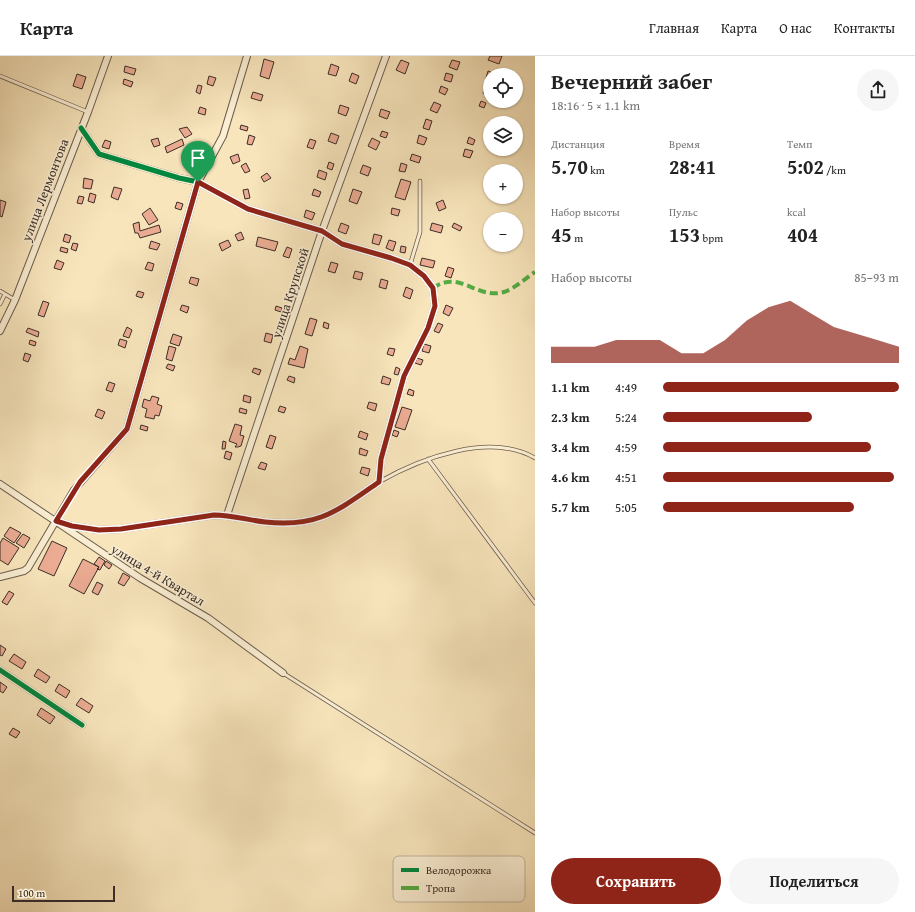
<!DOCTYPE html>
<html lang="ru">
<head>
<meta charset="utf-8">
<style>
  :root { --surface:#fff; --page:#f6f6f6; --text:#222; --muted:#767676; --line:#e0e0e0; --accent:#8f2418 }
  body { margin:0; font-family:"Gentium Book Plus",serif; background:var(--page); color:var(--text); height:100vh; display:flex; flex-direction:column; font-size:15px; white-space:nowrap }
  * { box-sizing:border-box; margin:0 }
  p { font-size:13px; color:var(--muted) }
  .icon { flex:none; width:22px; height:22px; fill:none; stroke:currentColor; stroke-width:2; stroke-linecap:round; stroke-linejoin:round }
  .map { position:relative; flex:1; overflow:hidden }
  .sheet { display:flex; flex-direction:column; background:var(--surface); width:380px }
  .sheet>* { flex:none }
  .fabs { position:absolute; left:483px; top:12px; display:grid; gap:8px }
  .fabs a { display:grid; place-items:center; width:40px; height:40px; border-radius:50%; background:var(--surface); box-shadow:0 1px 3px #0004; font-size:20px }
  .scale { position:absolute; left:12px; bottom:10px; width:103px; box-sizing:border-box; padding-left:4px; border:2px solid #3c2e27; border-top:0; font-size:11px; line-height:14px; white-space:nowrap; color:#3c2e27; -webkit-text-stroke:3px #faeed3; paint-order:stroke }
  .pin { position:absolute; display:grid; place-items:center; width:34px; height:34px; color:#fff; margin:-41px -17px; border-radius:50% 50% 50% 0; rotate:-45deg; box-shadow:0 0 4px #0007 }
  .pin .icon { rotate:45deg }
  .round { display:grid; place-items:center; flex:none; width:42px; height:42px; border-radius:21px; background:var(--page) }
  .overview { display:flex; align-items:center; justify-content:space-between; height:68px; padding:0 16px }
  h1 { font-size:22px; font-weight:800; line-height:30px }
  .figures { display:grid; grid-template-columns:repeat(3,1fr); gap:6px; height:68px; padding:4px 16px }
  .figures div { display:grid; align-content:center }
  .figures b { font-size:20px; font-weight:800 }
  .figures small { font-size:11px; font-weight:400 }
  .figures p { font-size:11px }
  .chart { height:112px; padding:8px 16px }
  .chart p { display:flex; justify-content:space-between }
  .chart svg { width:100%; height:72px; margin-top:4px; fill:var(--accent); opacity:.7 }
  .button { display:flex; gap:8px; margin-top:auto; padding:8px 16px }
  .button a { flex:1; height:46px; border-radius:24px; background:var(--accent); color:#fff; font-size:16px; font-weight:800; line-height:46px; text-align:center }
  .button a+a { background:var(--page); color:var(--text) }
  ul { padding:0 16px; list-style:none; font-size:13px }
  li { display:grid; grid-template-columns:64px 48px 1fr; align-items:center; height:30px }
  li i { height:10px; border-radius:5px; background:var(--accent) }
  header { display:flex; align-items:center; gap:24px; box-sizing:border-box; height:56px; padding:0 20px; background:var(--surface); border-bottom:1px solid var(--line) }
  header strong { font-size:19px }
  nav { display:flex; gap:22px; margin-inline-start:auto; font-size:14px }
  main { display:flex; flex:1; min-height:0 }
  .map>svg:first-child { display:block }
</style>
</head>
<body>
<header>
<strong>Карта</strong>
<nav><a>Главная</a><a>Карта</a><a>О нас</a><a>Контакты</a></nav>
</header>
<main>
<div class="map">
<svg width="535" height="856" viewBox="0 0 535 856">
  <rect width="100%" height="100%" fill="#f8e5bc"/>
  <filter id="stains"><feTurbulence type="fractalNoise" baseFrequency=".005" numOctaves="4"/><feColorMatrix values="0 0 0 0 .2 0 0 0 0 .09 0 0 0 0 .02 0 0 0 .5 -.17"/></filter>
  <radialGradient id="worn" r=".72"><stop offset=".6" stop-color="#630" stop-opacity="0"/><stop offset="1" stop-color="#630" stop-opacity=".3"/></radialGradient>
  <path fill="#ebac93" stroke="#3c2e27" d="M490,0h12l-3,8 -11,-4z
    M264,3l10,3 -5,17 -9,-3z
    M401,4l8,3 -4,11 -9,-4z
    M452,4l8,2 -3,8 -8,-3z
    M331,8l8,3 -3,9 -8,-2z
    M125,10l11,3 -2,6 -10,-3z
    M488,15l8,3 -6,1v5l-4,-2z
    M352,17l7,3 -3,8 -7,-3z
    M446,17l7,2 -2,7 -7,-2z
    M77,18l9,3 -4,12 -9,-3z
    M209,20l7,2 -3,8 -6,-2z
    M124,23l9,3 -2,5 -8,-3z
    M198,29l4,1 -2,8 -4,-2z
    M441,30l7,3 -3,6 -6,-3z
    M485,31l5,2 -2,7 -5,-3z
    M253,36l10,3 -2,6 -10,-3z
    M481,45l5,2 -2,5 -5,-2z
    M434,46l7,3 -4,8 -7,-3z
    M340,49l9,3 -3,8 -8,-3z
    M200,51l6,2 -1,6 -7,-2z
    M381,53l9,3 -3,7 -8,-3z
    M426,63l6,2 -3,9 -6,-2z
    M241,69l7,2 -1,4 -7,-2z
    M187,71l5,7 -7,4 -6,-9z
    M382,75l6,2 -2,5 -6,-2z
    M331,77l8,3 -3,8 -8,-3z
    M249,79l6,2 -3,8 -5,-1z
    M419,79l8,3 -3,7 -7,-2z
    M469,81l6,3 -2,5 -6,-2z
    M158,82l2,7 -6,2 -3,-7z
    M372,82l8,4 -4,8 -8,-4z
    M182,83l2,6 -17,8 -2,-6z
    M310,83l6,2 -3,8 -6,-2z
    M105,84l6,2 -2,7 -7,-2z
    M465,93l8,2 -3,7 -7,-2z
    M238,98l2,7 -7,3 -3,-7z
    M412,98l9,3 -2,6 -9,-3z
    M329,106l5,2 -2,6 -5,-2z
    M246,107l4,8 -5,2 -4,-7z
    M401,107l6,2 -2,7 -6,-1z
    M363,109l8,3 -3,8 -8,-3z
    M319,114l8,3 -2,7 -8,-3z
    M267,117l4,5 -7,4 -3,-5z
    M84,122l9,2 -2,9 -8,-1z
    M401,123l10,3 -6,18 -10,-3z
    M114,131l8,2 -4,11 -7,-3z
    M248,133l2,9 -5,1 -2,-9z
    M314,133l7,3 -2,5 -7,-2z
    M353,133l9,3 -5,12 -8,-3z
    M90,137l6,2 -2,8 -6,-2z
    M79,140l5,1 -2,7 -5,-1z
    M0,144l6,2 -4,15 -2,-1z
    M443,144l3,8 -7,3 -3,-8z
    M177,146l6,2 -2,6 -6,-2z
    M150,152l8,12 -9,5 -7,-11z
    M392,152l8,2 -2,6 -7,-2z
    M306,154l9,3 -3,7 -8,-3z
    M139,166l1,9 19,-6 2,7 -21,6 -2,-5h-3l-2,-9z
    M341,167l8,3 -3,8 -8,-3z
    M432,167l11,3 -2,7 -11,-3z
    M454,167l8,4 -2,4 -8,-4z
    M241,176l3,7 -6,2 -3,-6z
    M65,178l6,2 -2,7 -6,-2z
    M374,178l8,2 -3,9 -7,-2z
    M258,181l20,5 -3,9 -19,-5z
    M228,184l3,6 -9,5 -3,-7z
    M389,184l7,2 -3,9 -7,-3z
    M151,185l9,3 -3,6 -8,-2z
    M73,187l5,1 -2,7 -5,-2z
    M401,190l5,1 -1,6 -5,-1z
    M61,191l7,2 -1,4 -7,-2z
    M287,191l5,2 -3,9 -6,-2z
    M422,202l13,3 -2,7 -13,-3z
    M57,204l7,3 -3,7 -7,-2z
    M148,206l6,2 -2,7 -7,-2z
    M331,206l7,2 -3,9 -7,-2z
    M448,211l6,2 -3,9 -6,-2z
    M355,215l8,2 -2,7 -8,-2z
    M191,221l8,2 -2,7 -8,-3z
    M381,223l7,2 -2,8 -7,-2z
    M406,231l7,3 -3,9 -7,-3z
    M138,235l6,2 -2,5 -6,-2z
    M43,245l6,2 -5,14 -6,-2z
    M182,249l7,2 -2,6 -7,-3z
    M446,249l7,3 -4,8 -6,-3z
    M276,250l6,2 -1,4 -6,-2z
    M310,262l7,2 -5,16 -7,-2z
    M324,266l5,2 -1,5 -5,-2z
    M438,267l5,2 -4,8 -5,-2z
    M127,271l5,3 -3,8 -6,-2z
    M28,272l11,4 -1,5 -12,-5z
    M266,277l7,2 -2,8 -7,-2z
    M173,278l9,3 -3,9 -9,-3z
    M120,283l7,2 -2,7 -7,-3z
    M30,284l6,2 -1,4 -6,-2z
    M424,288l7,2 -2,7 -7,-2z
    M169,290l7,2 -4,13 -6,-2z
    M300,290l8,3 -4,19 -16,-4 2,-6 5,2z
    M389,292l6,1 -2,7 -6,-2z
    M25,297l6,2 -3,7 -5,-2z
    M417,302l6,2 -2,5 -6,-2z
    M168,308l7,2 -2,5 -7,-3z
    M396,311l4,2 -2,6 -4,-1z
    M254,312l7,2 -2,5 -7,-3z
    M289,320l6,2 -1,5 -7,-3z
    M383,320l8,3 -2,6 -8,-2z
    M109,326l6,2 -3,8 -6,-2z
    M409,333l5,2 -1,5 -6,-2z
    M244,339l7,2 -1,6 -7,-2z
    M152,340l7,2 -2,6 5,2 -3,10 -4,-1 -1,4 -9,-2 2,-8 -5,-2 2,-8 6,2z
    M369,346l8,2 -2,7 -8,-3z
    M280,350l6,2 -2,5 -6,-2z
    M402,351l10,3 -7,20 -10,-3z
    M240,352l7,2 -1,4 -7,-2z
    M98,353l7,3 -3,7 -7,-3z
    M235,368l7,2 -2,9 4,1 -3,10 -3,1h-3l2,-3 -8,-3z
    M141,369l7,2 -1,4 -7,-2z
    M394,374l5,2 -2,5 -5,-2z
    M360,375l8,3 -2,6 -8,-3z
    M270,379l6,2 -4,12 -6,-2z
    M223,385l3,1 -1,7h-3z
    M360,392l8,3 -2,5 -7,-2z
    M226,395l6,2 -2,7 -6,-2z
    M261,406l6,2 -2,6 -7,-2z
    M362,411l8,2 -2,7 -8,-3z
    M10,471l11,6 -7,10 -10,-7z
    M23,478l7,4 -6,10 -8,-5z
    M3,482l16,10 -11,17 -8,-5v-17z
    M52,485l15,7 -13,28 -16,-7z
    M99,501l6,4 -5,9 -3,-1 2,-2 -5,-3z
    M83,503l16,8 -15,27 -15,-8z
    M106,505l6,4 -3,4 -5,-4z
    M123,517l7,4 -6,9 -6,-3z
    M97,526l6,3 -5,10 -6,-3z
    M9,535l5,3 -7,11 -5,-3z
    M0,589l6,4 -4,7 -2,-1z
    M14,598l12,8 -4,7 -13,-8z
    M38,613l12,8 -4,6 -12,-7z
    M0,626l7,5 -4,6 -3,-2z
    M59,628l11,7 -4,7 -11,-7z
    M81,642l12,8 -4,7 -13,-8z
    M41,652l14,9 -5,7 -13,-9z
    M13,672l7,4 -4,6 -7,-4z"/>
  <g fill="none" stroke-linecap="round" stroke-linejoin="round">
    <g stroke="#6b5c4c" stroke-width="4.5">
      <path id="service" d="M0,20l88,36
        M410,209l10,-33v-51
        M0,235l15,9
        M0,248l5,-10
        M428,403l107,144
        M379,426c42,-24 111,-50 156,-24
        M283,617l252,160"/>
    </g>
    <g stroke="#6b5c4c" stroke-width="8">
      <path id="minor" d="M0,275l15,-31 73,-188 20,-56
        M0,428l140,94 68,40 75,55
        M227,459l95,-284 64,-175
        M56,465l16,5 27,4 22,-1 93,-14c17,0 34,5 51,7 54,6 73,-12 114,-40l2,-23 23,-83 24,-48 7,-22 -2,-18 -9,-12 -14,-11 -19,-7 -49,-14 -20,-13 -74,-22 -50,-27 -19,-4 -80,-24 -18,-26
        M0,521l24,-6 4,-3 46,-78 53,-61 71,-247 25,-46 24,-80
        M0,614l82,55"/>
    </g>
    <use href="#service" stroke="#faeed3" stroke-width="3"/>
    <use href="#minor" stroke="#faeed3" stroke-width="6"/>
    <path stroke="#55ab44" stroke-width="4" stroke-dasharray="8 4" stroke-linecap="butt" d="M433,232c27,-19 43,12 71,4 10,-3 22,-14 31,-20"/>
    <g stroke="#faeed3" stroke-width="8">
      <path id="cycleway" d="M56,465l16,5 27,4 22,-1 93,-14c17,0 34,5 51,7 54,6 73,-12 114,-40l2,-23 23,-83 24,-48 7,-22 -2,-18 -9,-12 -14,-11 -19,-7 -49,-14 -20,-13 -74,-22 -50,-27 -19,-4 -80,-24 -18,-26
        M0,614l82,55"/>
    </g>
    <use href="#cycleway" stroke="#00873e" stroke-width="5"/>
  </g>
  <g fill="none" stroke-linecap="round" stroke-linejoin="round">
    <g stroke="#fff" stroke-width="8">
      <path id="route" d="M198,126l50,27 74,22 20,13 49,14 19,7 14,11 9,12 2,18 -7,22 -24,48 -23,83 -2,23c-41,28 -60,46 -114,40 -17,-2 -34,-7 -51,-7l-93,14 -22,1 -27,-4 -16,-5 24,-39 47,-53z"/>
    </g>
    <use href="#route" stroke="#8f2418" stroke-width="5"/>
  </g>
  <g text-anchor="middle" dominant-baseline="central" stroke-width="3" stroke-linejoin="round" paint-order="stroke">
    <g font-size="13" fill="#3c2e27" stroke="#faeed3">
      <text transform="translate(45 134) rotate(-69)">улица Лермонтова</text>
      <text transform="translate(290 237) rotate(-72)">улица Крупской</text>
      <text transform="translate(158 519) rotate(31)">улица 4-й Квартал</text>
    </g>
  </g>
  <rect x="393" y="800" width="132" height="46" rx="6" fill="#faeed3" stroke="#c1b49f" stroke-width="1"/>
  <rect x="401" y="812" width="18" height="4" fill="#00873e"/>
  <rect x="401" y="830" width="18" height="4" fill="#55ab44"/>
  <g font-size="11" fill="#3c2e27">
    <text x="426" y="818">Велодорожка</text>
    <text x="426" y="836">Тропа</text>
  </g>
  <rect width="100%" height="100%" filter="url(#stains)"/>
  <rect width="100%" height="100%" fill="url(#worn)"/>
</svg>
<div class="fabs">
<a><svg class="icon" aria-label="locate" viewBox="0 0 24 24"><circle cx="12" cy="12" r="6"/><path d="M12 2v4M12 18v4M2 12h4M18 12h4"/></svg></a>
<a><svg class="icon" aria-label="layers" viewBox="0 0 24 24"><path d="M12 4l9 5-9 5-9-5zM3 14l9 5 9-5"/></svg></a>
<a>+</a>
<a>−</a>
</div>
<div class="scale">100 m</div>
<div class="pin" style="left:198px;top:126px;background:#1e9e55"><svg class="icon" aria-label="arrive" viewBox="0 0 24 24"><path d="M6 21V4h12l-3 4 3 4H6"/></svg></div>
</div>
<section class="sheet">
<div class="overview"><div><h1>Вечерний забег</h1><p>18:16 · 5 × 1.1 km</p></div><a class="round"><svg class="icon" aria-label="share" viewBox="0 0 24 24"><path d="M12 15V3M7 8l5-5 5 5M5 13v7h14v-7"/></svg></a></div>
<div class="figures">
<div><p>Дистанция</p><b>5.70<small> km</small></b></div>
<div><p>Время</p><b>28:41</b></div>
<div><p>Темп</p><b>5:02<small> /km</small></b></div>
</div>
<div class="figures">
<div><p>Набор высоты</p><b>45<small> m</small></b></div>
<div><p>Пульс</p><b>153<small> bpm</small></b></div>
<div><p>kcal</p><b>404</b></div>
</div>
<div class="chart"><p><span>Набор высоты</span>85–93 m</p>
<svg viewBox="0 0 160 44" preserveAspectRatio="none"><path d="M0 44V34L10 34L20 34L30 30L40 30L50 30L60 38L70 38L80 30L90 18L100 10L110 6L120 14L130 22L140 26L150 30L160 34V44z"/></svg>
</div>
<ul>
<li><b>1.1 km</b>4:49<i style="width:100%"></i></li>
<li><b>2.3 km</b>5:24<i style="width:63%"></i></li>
<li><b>3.4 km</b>4:59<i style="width:88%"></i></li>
<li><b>4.6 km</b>4:51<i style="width:98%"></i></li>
<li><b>5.7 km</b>5:05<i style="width:81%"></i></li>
</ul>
<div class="button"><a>Сохранить</a><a>Поделиться</a></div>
</section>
</main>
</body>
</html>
